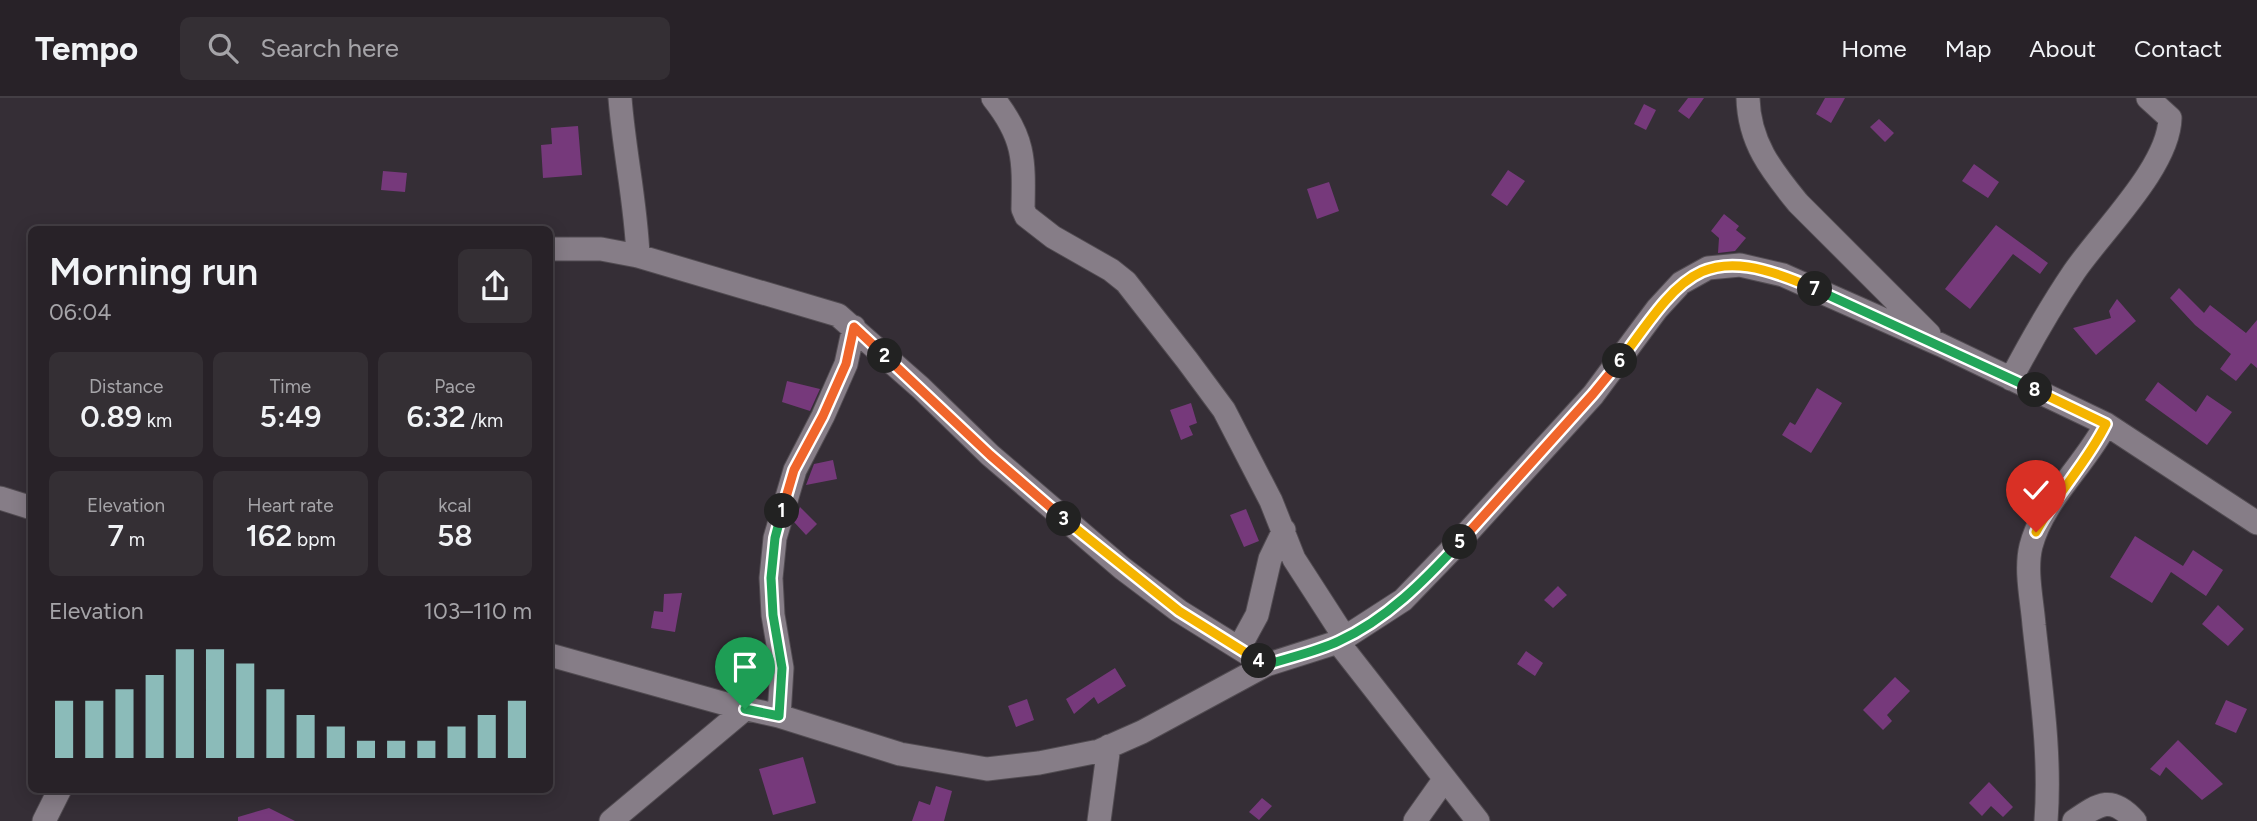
<!DOCTYPE html>
<html lang="en">
<head>
<meta charset="utf-8">
<style>
  :root { --surface:#282228; --page:#342f34; --text:#f1f3f6; --muted:#a5a4a8; --line:#443f45; --accent:#8bbbb9 }
  body { margin:0; font-family:Figtree,sans-serif; background:var(--page); color:var(--text); height:100vh; display:flex; flex-direction:column; font-size:26px; white-space:nowrap }
  * { box-sizing:border-box; margin:0 }
  p { font-size:23px; color:var(--muted) }
  .icon { flex:none; width:38px; height:38px; fill:none; stroke:currentColor; stroke-width:2; stroke-linecap:round; stroke-linejoin:round }
  .map { position:relative; flex:1; overflow:hidden }
  .side { position:absolute; left:28px; top:128px; width:525px; height:567px; display:flex; flex-direction:column; background:var(--surface); border-radius:10px; box-shadow:0 4px 18px #0003,0 0 0 2px var(--line) }
  .side>* { flex:none }
  .pin { position:absolute; display:grid; place-items:center; width:60px; height:60px; color:#fff; margin:-72px -30px; border-radius:50% 50% 50% 0; rotate:-45deg; box-shadow:0 0 7px #0007 }
  .pin .icon { rotate:45deg }
  .km { position:absolute; width:35px; height:35px; margin:-18px; border-radius:50%; background:#222; color:#fff; font-size:19px; line-height:35px; text-align:center }
  .round { display:grid; place-items:center; flex:none; width:74px; height:74px; border-radius:10px; background:var(--page) }
  .overview { display:flex; align-items:center; justify-content:space-between; height:119px; padding:0 21px }
  h1 { font-size:38px; font-weight:600; line-height:52px }
  .figures { display:grid; grid-template-columns:repeat(3,1fr); gap:10px; height:119px; padding:7px 21px }
  .figures div { display:grid; align-content:center; border-radius:10px; background:var(--page); text-align:center }
  .figures b { font-size:30px; font-weight:600 }
  .figures small { font-size:19px; font-weight:400 }
  .figures p { font-size:19px }
  .chart { height:196px; padding:14px 21px }
  .chart p { display:flex; justify-content:space-between }
  .chart svg { width:100%; height:126px; margin-top:7px; stroke:var(--accent); stroke-width:6 }
  header { display:flex; align-items:center; gap:42px; box-sizing:border-box; height:98px; padding:0 35px; background:var(--surface); border-bottom:2px solid var(--line) }
  header strong { font-size:33px }
  nav { display:flex; gap:38px; margin-inline-start:auto; font-size:24px }
  .search { width:490px; height:63px; background:var(--page); display:flex; align-items:center; gap:18px; box-sizing:border-box; padding:0 24px; border-radius:10px; color:var(--muted); font-size:26px }
  .map>svg:first-child { display:block }
</style>
</head>
<body>
<header>
<strong>Tempo</strong>
<div class="search"><svg class="icon" aria-label="search" viewBox="0 0 24 24"><circle cx="10" cy="10" r="6"/><path d="M15 15l6 6"/></svg>Search here</div>
<nav><a>Home</a><a>Map</a><a>About</a><a>Contact</a></nav>
</header>
<div class="map">
<svg width="2257" height="723" viewBox="0 0 2257 723">
  <rect width="100%" height="100%" fill="#352e36"/>
  <path fill="#76397b" d="M1688,0h16l-15,21 -11,-8z
    M1825,0h20l-14,25 -15,-9z
    M1644,6l12,6 -10,20 -12,-6z
    M1879,21l15,14 -9,9 -15,-15z
    M578,28l4,49 -39,3 -2,-33 11,-1 -1,-16z
    M1974,66l25,18 -11,16 -26,-17z
    M1508,72l17,11 -18,25 -16,-11z
    M383,73l24,2 -2,19 -24,-2z
    M1329,84l10,29 -22,8 -10,-30z
    M1724,116l15,12 -3,4 10,8 -11,13 -17,2 1,-15 -8,-7z
    M1996,127l52,38 -8,11 -27,-20 -43,55 -25,-20z
    M2179,190l25,25 6,-8 36,28 11,-13v48l-6,-5 -15,18 -16,-12 11,-15 -36,-29 -25,-27z
    M2117,201l19,22 -40,34 -23,-27 38,-10 -2,-7z
    M787,283l33,8 -10,22 -28,-9z
    M2158,284l38,30 11,-17 25,17 -25,33 -62,-45z
    M1817,290l25,15 -31,50 -29,-18 8,-13 5,3z
    M1191,305l6,20 -8,3 4,9 -12,5 -11,-30z
    M833,362l4,19 -31,6 8,-21z
    M800,409l17,17 -11,11 -12,-13z
    M1246,411l13,32 -15,6 -14,-32z
    M2135,438l48,30 10,-16 30,20 -17,26 -35,-24 -19,31 -42,-26z
    M1558,488l9,9 -14,13 -9,-8z
    M682,495l-7,39 -24,-4 3,-17 9,1 1,-18z
    M2218,507l26,24 -16,17 -26,-22z
    M1526,553l17,12 -8,13 -18,-12z
    M1115,570l11,18 -28,18 -4,-7 -20,17 -8,-15z
    M1895,579l15,14 -23,24 5,6 -9,9 -20,-20z
    M1027,601l7,21 -18,7 -8,-21z
    M2226,602l21,9 -11,24 -21,-9z
    M2178,642l45,44 -21,16 -36,-33 -6,9 -10,-7z
    M803,659l13,46 -43,12 -14,-46z
    M1989,684l24,25 -10,10 -12,-11 -9,10 -13,-13z
    M936,688l16,5 -8,30h-32l7,-20 11,4z
    M1262,700l10,8 -13,14 -10,-8z
    M269,710l26,13h-57v-4z"/>
  <g fill="none" stroke-linecap="round" stroke-linejoin="round">
    <g stroke="#514b51" stroke-width="25">
      <path id="minor" d="M620,0c4,53 16,105 18,158
        M993,0c32,40 31,62 30,111l3,7 27,21 58,33 15,12 61,78 37,50 47,91 23,58 51,79
        M1748,0c1,44 23,72 50,105l131,131
        M550,151h51l37,7 200,59 83,73 69,67 132,113 57,43 87,54
        M2011,281c20,-38 40,-73 63,-107 28,-41 95,-105 96,-154l-22,-20
        M0,400l32,10
        M1338,544l140,179
        M1239,550l18,-33 13,-56 14,-29
        M550,557l176,49 53,12 121,38 87,15 52,-6 60,-12 43,-19 124,-67 72,-23 65,-42 55,-57 135,-148 64,-86 24,-26 27,-15 32,-3 43,10 158,70 165,79 151,99
        M779,618l3,-48 -9,-53 -2,-37 4,-40 20,-68 28,-54 23,-52 8,-37
        M44,723l16,-32
        M611,723l134,-112
        M1099,723l10,-75
        M1415,723l29,-41
        M2046,723c5,-65 -5,-131 -12,-196 -2,-25 -9,-55 -3,-79 12,-46 54,-81 75,-122
        M2074,723c26,-18 38,-26 61,0"/>
    </g>
    <use href="#minor" stroke="#867d87" stroke-width="23"/>
  </g>
  <g fill="none" stroke-linecap="round" stroke-linejoin="round">
    <g stroke="#fff" stroke-width="14">
      <path id="split-1" d="M745,611l34,7 3,-48 -9,-53 -2,-37 4,-40 7,-27"/>
    </g>
    <g stroke="#fff" stroke-width="14">
      <path id="split-2" d="M782,413l12,-41 29,-54 23,-52 8,-37 31,29"/>
    </g>
    <g stroke="#fff" stroke-width="14">
      <path id="split-3" d="M885,258l105,99 74,64"/>
    </g>
    <g stroke="#fff" stroke-width="14">
      <path id="split-4" d="M1064,421l115,92 80,50"/>
    </g>
    <g stroke="#fff" stroke-width="14">
      <path id="split-5" d="M1259,563l7,4c24,-8 50,-13 73,-24 48,-22 85,-60 121,-99"/>
    </g>
    <g stroke="#fff" stroke-width="14">
      <path id="split-6" d="M1460,444l133,-148 27,-33"/>
    </g>
    <g stroke="#fff" stroke-width="14">
      <path id="split-7" d="M1620,263c64,-89 83,-122 195,-72"/>
    </g>
    <g stroke="#fff" stroke-width="14">
      <path id="split-8" d="M1815,191l220,101"/>
    </g>
    <g stroke="#fff" stroke-width="14">
      <path id="split-9" d="M2035,292l71,34c-19,39 -50,70 -70,108"/>
    </g>
    <use href="#split-1" stroke="#22a559" stroke-width="9"/>
    <use href="#split-2" stroke="#f0652b" stroke-width="9"/>
    <use href="#split-3" stroke="#f0652b" stroke-width="9"/>
    <use href="#split-4" stroke="#f5b400" stroke-width="9"/>
    <use href="#split-5" stroke="#22a559" stroke-width="9"/>
    <use href="#split-6" stroke="#f0652b" stroke-width="9"/>
    <use href="#split-7" stroke="#f5b400" stroke-width="9"/>
    <use href="#split-8" stroke="#22a559" stroke-width="9"/>
    <use href="#split-9" stroke="#f5b400" stroke-width="9"/>
  </g>
</svg>
<div class="pin" style="left:745px;top:611px;background:#1e9e55"><svg class="icon" aria-label="arrive" viewBox="0 0 24 24"><path d="M6 21V4h12l-3 4 3 4H6"/></svg></div>
<div class="pin" style="left:2036px;top:434px;background:#d93025"><svg class="icon" aria-label="check" viewBox="0 0 24 24"><path d="M5 12l5 5 9-10"/></svg></div>
<b class="km" style="left:782px;top:413px">1</b>
<b class="km" style="left:885px;top:258px">2</b>
<b class="km" style="left:1064px;top:421px">3</b>
<b class="km" style="left:1259px;top:563px">4</b>
<b class="km" style="left:1460px;top:444px">5</b>
<b class="km" style="left:1620px;top:263px">6</b>
<b class="km" style="left:1815px;top:191px">7</b>
<b class="km" style="left:2035px;top:292px">8</b>
<section class="side">
<div class="overview"><div><h1>Morning run</h1><p>06:04</p></div><a class="round"><svg class="icon" aria-label="share" viewBox="0 0 24 24"><path d="M12 15V3M7 8l5-5 5 5M5 13v7h14v-7"/></svg></a></div>
<div class="figures">
<div><p>Distance</p><b>0.89<small> km</small></b></div>
<div><p>Time</p><b>5:49</b></div>
<div><p>Pace</p><b>6:32<small> /km</small></b></div>
</div>
<div class="figures">
<div><p>Elevation</p><b>7<small> m</small></b></div>
<div><p>Heart rate</p><b>162<small> bpm</small></b></div>
<div><p>kcal</p><b>58</b></div>
</div>
<div class="chart"><p><span>Elevation</span>103–110 m</p>
<svg viewBox="0 0 160 44" preserveAspectRatio="none"><path d="M5 44V24M15 44V24M25 44V20M35 44V15M45 44V6M55 44V6M65 44V11M75 44V20M85 44V29M95 44V33M105 44V38M115 44V38M125 44V38M135 44V33M145 44V29M155 44V24"/></svg>
</div>
</section>
</div>
</body>
</html>
